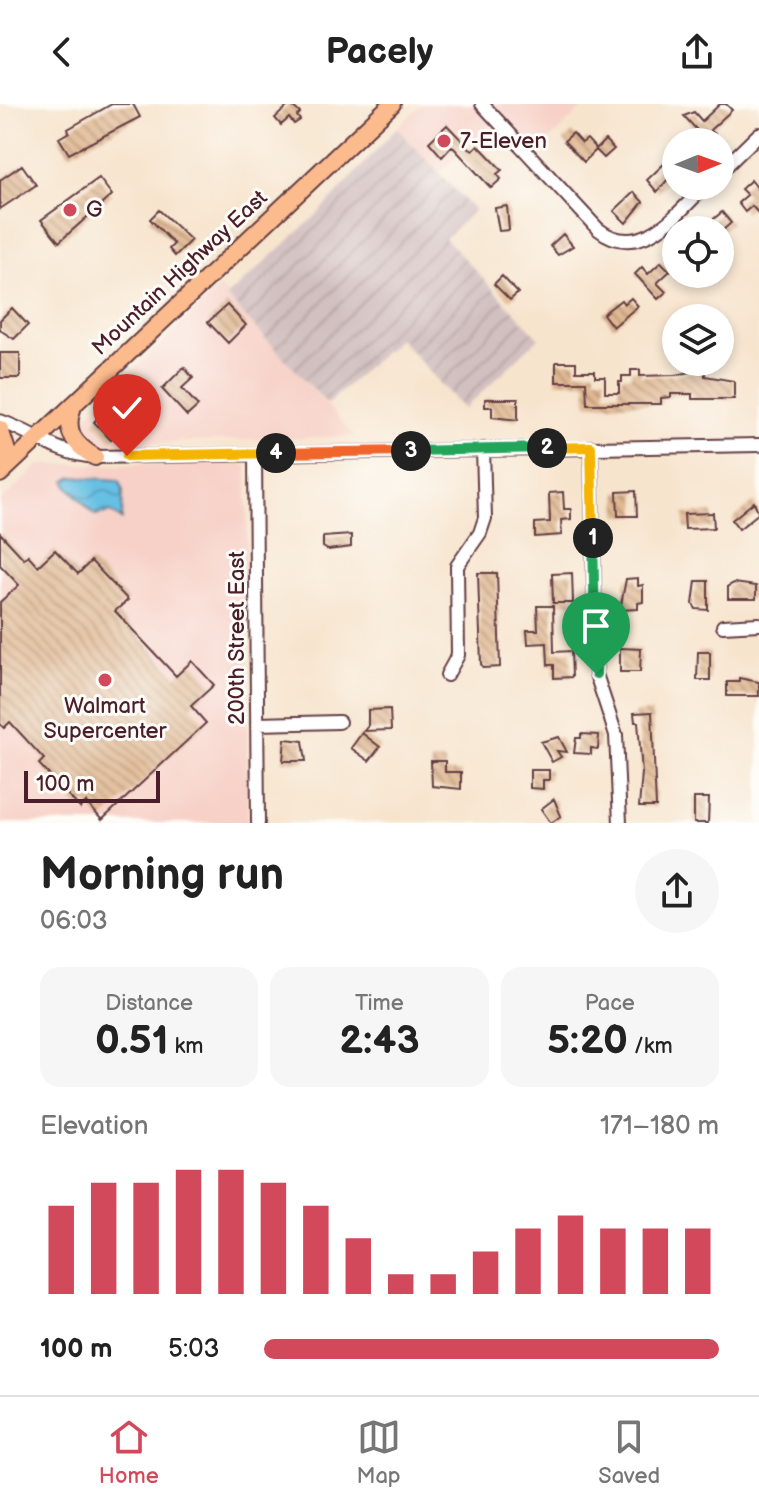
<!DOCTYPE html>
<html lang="en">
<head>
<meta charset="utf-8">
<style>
  :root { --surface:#fff; --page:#f6f6f6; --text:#222; --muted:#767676; --line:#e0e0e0; --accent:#d1495b }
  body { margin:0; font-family:"Balsamiq Sans",sans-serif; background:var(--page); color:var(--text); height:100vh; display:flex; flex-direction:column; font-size:30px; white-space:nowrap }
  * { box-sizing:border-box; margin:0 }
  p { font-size:26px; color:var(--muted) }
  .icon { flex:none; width:44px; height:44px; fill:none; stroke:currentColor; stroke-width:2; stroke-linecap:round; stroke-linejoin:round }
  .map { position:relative; height:719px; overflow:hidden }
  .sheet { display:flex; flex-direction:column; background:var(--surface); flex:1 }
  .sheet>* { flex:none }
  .needle { width:52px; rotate:89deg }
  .controls { position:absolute; left:662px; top:24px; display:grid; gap:16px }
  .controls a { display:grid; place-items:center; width:72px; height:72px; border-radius:50%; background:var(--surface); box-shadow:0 4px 12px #0003; font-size:40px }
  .scale { position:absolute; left:24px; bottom:20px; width:136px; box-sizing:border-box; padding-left:8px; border:4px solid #4a1f2b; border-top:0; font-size:22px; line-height:28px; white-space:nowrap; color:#4a1f2b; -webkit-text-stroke:6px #fdfcf7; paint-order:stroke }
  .pin { position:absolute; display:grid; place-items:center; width:68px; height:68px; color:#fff; margin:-82px -34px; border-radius:50% 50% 50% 0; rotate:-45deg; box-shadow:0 0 8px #0007 }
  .pin .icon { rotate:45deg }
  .km { position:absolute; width:40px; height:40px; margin:-20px; border-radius:50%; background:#222; color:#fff; font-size:22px; line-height:40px; text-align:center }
  .round { display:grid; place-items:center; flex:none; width:84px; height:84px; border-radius:42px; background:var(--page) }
  .headline { display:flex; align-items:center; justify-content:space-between; height:136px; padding:0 40px }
  h1 { font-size:44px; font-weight:700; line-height:60px }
  .stats { display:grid; grid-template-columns:repeat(3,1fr); gap:12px; height:136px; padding:8px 40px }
  .stats div { display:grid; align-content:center; border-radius:20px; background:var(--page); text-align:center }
  .stats b { font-size:40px; font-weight:700 }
  .stats small { font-size:22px; font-weight:400 }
  .stats p { font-size:22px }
  .chart { height:224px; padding:16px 40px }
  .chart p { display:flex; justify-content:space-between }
  .chart svg { width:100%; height:144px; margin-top:8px; stroke:var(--accent); stroke-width:6 }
  ul { padding:0 40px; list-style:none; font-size:26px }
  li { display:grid; grid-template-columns:128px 96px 1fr; align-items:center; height:60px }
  li i { height:20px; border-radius:10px; background:var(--accent) }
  header { display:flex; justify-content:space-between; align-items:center; height:104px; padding:0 40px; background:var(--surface); font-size:36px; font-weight:700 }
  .dock { display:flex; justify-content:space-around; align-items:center; height:112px; border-top:2px solid var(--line); background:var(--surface); font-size:22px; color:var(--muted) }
  .dock a { display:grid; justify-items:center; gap:4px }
  .dock .on { color:var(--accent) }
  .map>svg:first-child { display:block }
</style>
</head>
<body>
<header><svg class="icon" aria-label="back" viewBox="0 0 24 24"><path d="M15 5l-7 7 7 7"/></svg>Pacely<svg class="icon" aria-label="share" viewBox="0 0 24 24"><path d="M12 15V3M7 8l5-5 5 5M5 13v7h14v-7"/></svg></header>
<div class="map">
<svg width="759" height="719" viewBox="0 0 759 719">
  <defs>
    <pattern id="industrial-furrows" width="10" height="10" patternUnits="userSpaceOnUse" patternTransform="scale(2)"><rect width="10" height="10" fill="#d2bfc0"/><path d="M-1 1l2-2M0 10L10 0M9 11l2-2" fill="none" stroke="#b6a4a5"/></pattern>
    <pattern id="water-waves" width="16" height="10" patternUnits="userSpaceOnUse" patternTransform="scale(2)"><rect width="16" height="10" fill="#66c0e3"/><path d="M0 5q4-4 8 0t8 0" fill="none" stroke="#569bb8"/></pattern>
    <pattern id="building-back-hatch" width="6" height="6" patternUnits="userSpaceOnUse" patternTransform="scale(2)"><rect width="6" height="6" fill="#e0b892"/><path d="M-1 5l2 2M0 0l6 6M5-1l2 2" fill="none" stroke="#b89577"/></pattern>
  </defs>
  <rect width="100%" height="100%" fill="#fdfcf7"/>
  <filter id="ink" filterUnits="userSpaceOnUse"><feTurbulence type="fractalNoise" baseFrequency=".0125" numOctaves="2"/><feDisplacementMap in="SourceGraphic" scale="16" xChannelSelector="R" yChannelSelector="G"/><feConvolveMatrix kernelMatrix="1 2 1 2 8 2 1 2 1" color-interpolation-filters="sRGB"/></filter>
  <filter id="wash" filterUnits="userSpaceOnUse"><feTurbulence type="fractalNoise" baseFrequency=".006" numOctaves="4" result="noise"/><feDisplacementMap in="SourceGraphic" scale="32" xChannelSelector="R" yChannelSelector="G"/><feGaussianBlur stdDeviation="1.8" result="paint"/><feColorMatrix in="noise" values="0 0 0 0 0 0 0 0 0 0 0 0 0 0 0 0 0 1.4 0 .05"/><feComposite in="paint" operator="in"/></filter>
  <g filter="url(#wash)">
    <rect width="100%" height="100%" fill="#f7e4cd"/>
    <path fill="#f7d1c7" d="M422,0h165l-60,57 -36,-37 -52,49 -42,-45z
      M220,183l134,149 -259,9 -8,-5 -5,-14 6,-12z
      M237,358l10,4v357h-247v-321l39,-37z"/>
    <path fill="url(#industrial-furrows)" d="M397,24l77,82 -29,28 94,100 -75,71 -65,-71 -72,66 -100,-107 92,-84z"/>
    <path fill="url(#water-waves)" stroke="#587087" stroke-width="2" d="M73,373l46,3 4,9 -1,31 -11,-8 -16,3 -28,-30 -1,-4z"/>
    <g id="blocks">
      <path fill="url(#building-back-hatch)" d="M112,0h21l7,13 -71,37 -10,-16 10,-6 -1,-3z
        M290,0l10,9 -3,3 3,4 -6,4 -5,-6 -8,7 -6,-7z
        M720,0h6l6,6 -22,20 5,4 -8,7 -23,-25 10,-4 8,9z
        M447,21l21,22 5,3 5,-5 24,25 -5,4 4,5 -10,9 -39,-42 -10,11 -13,-15z
        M573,29l9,10 5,-4 9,10 9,-9 9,9 -10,9 -8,-8 -12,12 -20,-21z
        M666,58l9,9 -18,21 -10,-12z
        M22,61l14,20 -36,24v-29z
        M99,74l13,17 -53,47 -18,-22z
        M751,76l8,10v24l-7,-8 -7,6 -7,-9 9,-8 -6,-6z
        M634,88l9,10 -17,21 -12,-12z
        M507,102l2,24 -10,1 -4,-23z
        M159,106l32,30 -16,16 -6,-7 5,-5 -24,-25z
        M722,108l9,11 -8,7h-22l-2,-4 8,-7 3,3z
        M563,130l10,12 -15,9 -8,-9z
        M661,158l9,9 -13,12 9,9 -8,7 -23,-25 7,-7 6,7z
        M502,172l16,17 -8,7 -16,-16z
        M631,194l7,8 -25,21 -10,-13 18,-14 3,4z
        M227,201l19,20 -18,18 -20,-21z
        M12,204l16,17 -14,14 -14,-9v-10z
        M0,249h20v25h-20z
        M556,258h20v9h19v6h10v16h14v-11h3v-6h9v-6h9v6l36,-1 29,-6v7l29,5v18h-42v-5h-21v3l-10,1v6h-74l-1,-22h-30z
        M184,263l9,11 -11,10 16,18 -11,10 -25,-27z
        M485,295h33v21l-26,-3v-10h-7z
        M113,309l13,13 -15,14 -17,-18 6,-7 5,5z
        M636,387l1,25h-19l-1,-24z
        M563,388l1,17h7v10l-10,1 1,15 -27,2v-14l15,-1 -1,-29z
        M754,398l5,11 -20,16 -7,-9z
        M713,409l1,15 -29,1 -1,-15z
        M0,429l24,26 4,-4 10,11 17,-16 23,24 13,-13 37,39 -13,11 61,65 16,-15 22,24 -23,21 15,17 -104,97 -16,-18 -6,6 -41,-44 5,-5 -34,-37 -6,6 -4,-4v-122l19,-17 -19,-20z
        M351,431v12l-23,3 -5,-3v-10z
        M478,469h19l3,94 -17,1 -2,-4z
        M572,469l1,30h-20l-1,-29z
        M638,474v8l5,-1v17l-5,1v6l-18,1 6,-31z
        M696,477h12v29l-12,-1 -3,-5z
        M734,479l22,3v13h-28v-13z
        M537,502h16l1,46 17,-1 1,26 -18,1v-13h-6l-1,-22 -19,1 -1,-14h11z
        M620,544l21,1 -1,23h-20z
        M698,548h12v28h-13z
        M739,574l20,4v14h-32v-14h12z
        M390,605l1,21 -27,1 4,-5v-16z
        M652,608l4,95h-17l3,-34 -4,-51h-3l-1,-9z
        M362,629l18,14 -11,14 -18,-13z
        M581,630l18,1 -1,14 -7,-1v6l-17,-1 2,-15h5z
        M559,633l8,15 -10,-1 4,6 -9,5 -11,-20z
        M285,635l18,2 3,20h-23z
        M431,657h14v11h16v17l-29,-3z
        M530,666h19v10h-6v9l-13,-1z
        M694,694h15l-1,25h-14z
        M554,695l7,17 -10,7 -10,-14z"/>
    </g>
  </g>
  <g filter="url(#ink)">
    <use href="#blocks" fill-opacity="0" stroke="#643d43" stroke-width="2"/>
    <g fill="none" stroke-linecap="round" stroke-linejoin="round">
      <g stroke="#643d43" stroke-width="16">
        <path id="minor" d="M482,0l116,125c42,33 78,-14 107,-43
          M720,68l39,-38
          M0,317c38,13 52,32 95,36l664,-12
          M591,343l5,227 20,61 4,88
          M255,350l3,369
          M723,522l36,-2
          M447,571l11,-20 -1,-89 23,-33 5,-15 -2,-69
          M257,620l82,-2"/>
      </g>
      <g stroke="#643d43" stroke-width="20">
        <path id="major" d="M74,300c-11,26 -1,40 21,53
          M0,325l7,22 -1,17
          M0,370l392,-370"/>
      </g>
      <use href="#minor" stroke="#fff" stroke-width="12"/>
      <use href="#major" stroke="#fbbb8d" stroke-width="16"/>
    </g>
  </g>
  <g fill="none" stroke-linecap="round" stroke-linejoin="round" filter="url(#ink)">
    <g stroke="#fff" stroke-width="16">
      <path id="split-1" d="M593,434l3,136"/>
    </g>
    <g stroke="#fff" stroke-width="16">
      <path id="split-2" d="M547,344l44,-1 2,91"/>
    </g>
    <g stroke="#fff" stroke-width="16">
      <path id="split-3" d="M411,347l136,-3"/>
    </g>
    <g stroke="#fff" stroke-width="16">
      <path id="split-4" d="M276,349l135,-2"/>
    </g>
    <g stroke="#fff" stroke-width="16">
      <path id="split-5" d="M127,352l149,-3"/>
    </g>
    <use href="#split-1" stroke="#22a559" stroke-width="10"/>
    <use href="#split-2" stroke="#f5b400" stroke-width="10"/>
    <use href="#split-3" stroke="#22a559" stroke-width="10"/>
    <use href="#split-4" stroke="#f0652b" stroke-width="10"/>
    <use href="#split-5" stroke="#f5b400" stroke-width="10"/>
  </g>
  <g fill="#d1495b" stroke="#fdfcf7" stroke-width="3">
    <circle cx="444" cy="37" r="8"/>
    <circle cx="70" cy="106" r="8"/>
    <circle cx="105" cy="576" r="8"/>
  </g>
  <g text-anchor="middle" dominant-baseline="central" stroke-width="6" stroke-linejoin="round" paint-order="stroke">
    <g font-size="22" fill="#4a1f2b" stroke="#fdfcf7" text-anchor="start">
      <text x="460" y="37">7-Eleven</text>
      <text x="86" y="106">G</text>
      <text x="105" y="602" text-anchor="middle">Walmart<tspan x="105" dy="25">Supercenter</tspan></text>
    </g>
    <g font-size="22" fill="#4a1f2b" stroke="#fdfcf7">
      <text transform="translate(180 169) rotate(-43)">Mountain Highway East</text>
      <text transform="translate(237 534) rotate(-90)">200th Street East</text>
    </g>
  </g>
</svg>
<div class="controls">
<a><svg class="needle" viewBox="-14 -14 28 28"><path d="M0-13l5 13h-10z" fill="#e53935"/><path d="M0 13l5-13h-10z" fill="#767676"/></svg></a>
<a><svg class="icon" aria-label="locate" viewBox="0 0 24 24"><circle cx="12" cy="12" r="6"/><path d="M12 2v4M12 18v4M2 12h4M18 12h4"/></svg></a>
<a><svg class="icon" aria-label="layers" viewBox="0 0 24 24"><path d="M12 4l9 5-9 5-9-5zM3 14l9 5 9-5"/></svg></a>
</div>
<div class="scale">100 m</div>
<div class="pin" style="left:596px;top:570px;background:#1e9e55"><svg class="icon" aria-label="arrive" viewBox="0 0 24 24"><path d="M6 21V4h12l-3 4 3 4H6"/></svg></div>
<div class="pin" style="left:127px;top:352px;background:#d93025"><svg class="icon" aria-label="check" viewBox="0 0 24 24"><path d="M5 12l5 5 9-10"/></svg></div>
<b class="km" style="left:593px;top:434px">1</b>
<b class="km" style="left:547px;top:344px">2</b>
<b class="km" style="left:411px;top:347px">3</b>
<b class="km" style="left:276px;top:349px">4</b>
</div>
<section class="sheet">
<div class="headline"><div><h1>Morning run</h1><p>06:03</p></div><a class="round"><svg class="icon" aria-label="share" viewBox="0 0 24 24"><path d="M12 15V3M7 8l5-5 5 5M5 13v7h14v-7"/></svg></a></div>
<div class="stats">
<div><p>Distance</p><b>0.51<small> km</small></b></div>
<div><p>Time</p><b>2:43</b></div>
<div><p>Pace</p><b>5:20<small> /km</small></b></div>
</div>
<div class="chart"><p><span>Elevation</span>171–180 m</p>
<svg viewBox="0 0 160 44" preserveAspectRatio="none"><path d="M5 44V17M15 44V10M25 44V10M35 44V6M45 44V6M55 44V10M65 44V17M75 44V27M85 44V38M95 44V38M105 44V31M115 44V24M125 44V20M135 44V24M145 44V24M155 44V24"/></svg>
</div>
<ul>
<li><b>100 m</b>5:03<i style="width:100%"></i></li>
</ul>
</section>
<nav class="dock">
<a class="on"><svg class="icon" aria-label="home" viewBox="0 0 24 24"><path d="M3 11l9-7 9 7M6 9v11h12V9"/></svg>Home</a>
<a><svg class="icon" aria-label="map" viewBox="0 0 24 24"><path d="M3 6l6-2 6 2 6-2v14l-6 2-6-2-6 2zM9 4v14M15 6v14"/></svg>Map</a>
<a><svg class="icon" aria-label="saved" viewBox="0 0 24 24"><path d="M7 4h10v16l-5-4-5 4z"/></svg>Saved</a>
</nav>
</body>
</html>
